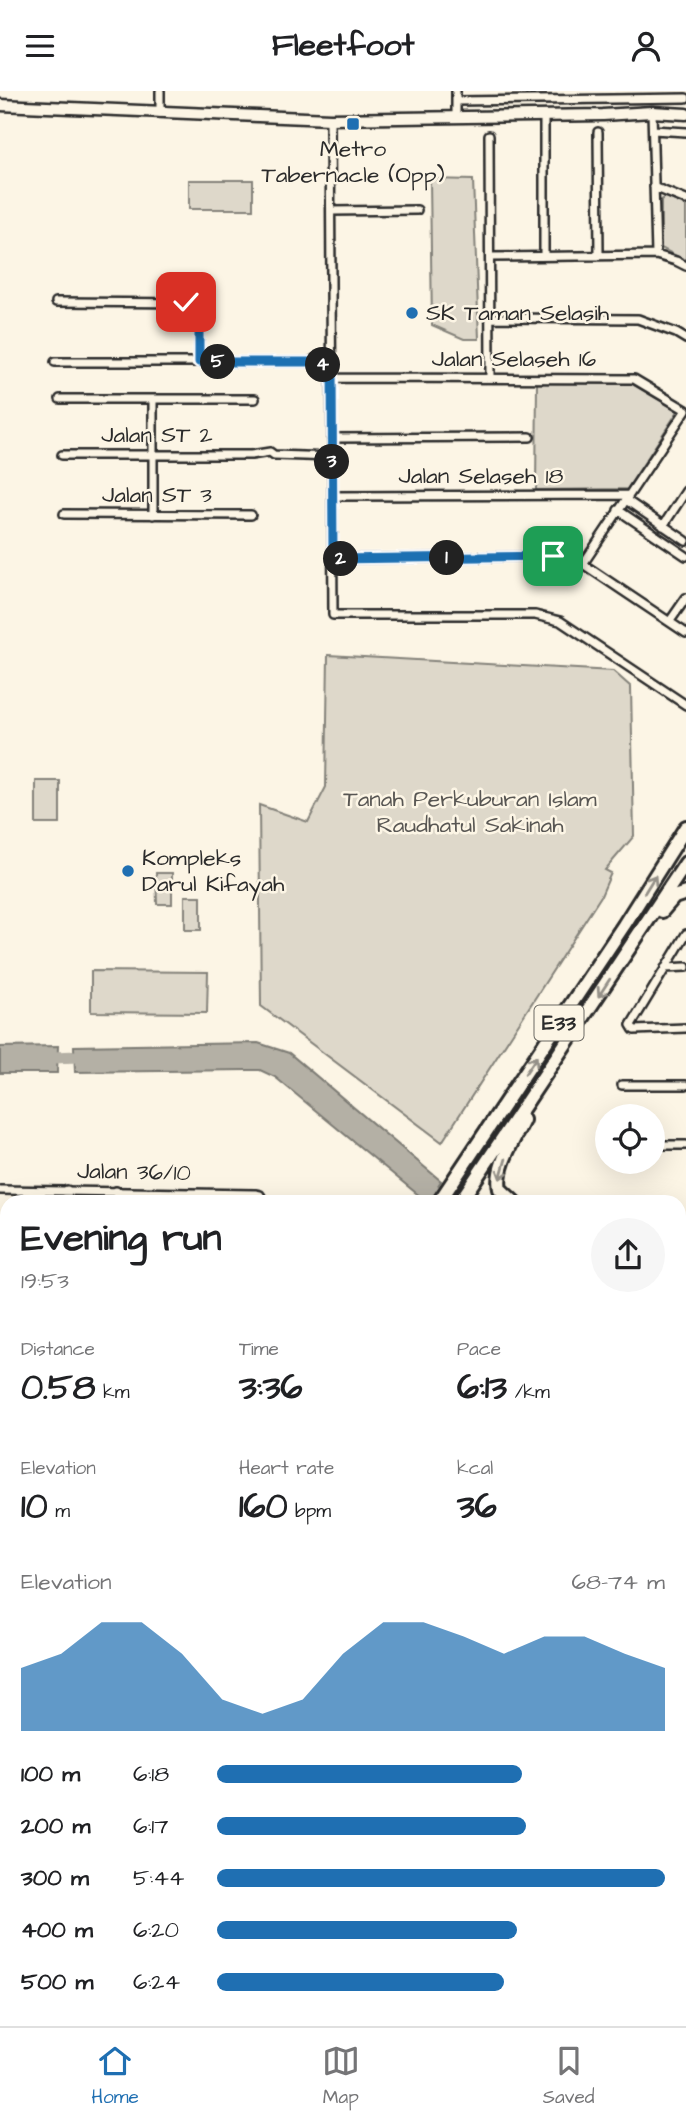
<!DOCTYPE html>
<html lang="en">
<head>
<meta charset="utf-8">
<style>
  :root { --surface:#fff; --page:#f6f6f6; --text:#202124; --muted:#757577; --line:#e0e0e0; --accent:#1f6fb2 }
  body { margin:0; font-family:"Architects Daughter",sans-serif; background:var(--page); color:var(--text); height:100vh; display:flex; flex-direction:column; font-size:26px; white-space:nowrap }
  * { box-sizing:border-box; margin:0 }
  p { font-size:23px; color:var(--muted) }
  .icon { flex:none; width:38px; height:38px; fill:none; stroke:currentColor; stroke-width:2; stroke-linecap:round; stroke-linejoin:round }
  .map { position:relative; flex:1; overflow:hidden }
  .panel { position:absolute; left:0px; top:1104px; width:686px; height:831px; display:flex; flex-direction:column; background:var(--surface); border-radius:21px 21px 0 0; box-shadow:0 7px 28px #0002 }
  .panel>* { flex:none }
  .tools { position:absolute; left:595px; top:1013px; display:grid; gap:14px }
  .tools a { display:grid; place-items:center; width:70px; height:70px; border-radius:50%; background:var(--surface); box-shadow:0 7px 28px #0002; font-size:35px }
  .pin { position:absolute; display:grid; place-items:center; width:60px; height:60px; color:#fff; margin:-30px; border-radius:14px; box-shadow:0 4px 10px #0006 }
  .km { position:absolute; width:35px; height:35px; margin:-18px; border-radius:50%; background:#222; color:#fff; font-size:19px; line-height:35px; text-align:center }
  .round { display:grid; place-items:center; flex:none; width:74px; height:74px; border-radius:37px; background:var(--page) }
  .head { display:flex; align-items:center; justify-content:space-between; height:119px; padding:0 21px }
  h1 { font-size:38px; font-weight:700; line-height:52px }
  .metrics { display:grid; grid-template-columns:repeat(3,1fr); gap:10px; height:119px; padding:7px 21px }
  .metrics div { display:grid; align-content:center }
  .metrics b { font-size:35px; font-weight:700 }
  .metrics small { font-size:19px; font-weight:400 }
  .metrics p { font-size:19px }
  .chart { height:196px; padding:14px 21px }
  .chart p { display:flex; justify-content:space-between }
  .chart svg { width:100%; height:126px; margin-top:7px; fill:var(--accent); opacity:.7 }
  ul { padding:0 21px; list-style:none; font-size:23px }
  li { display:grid; grid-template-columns:112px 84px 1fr; align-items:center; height:52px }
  li i { height:18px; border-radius:9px; background:var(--accent) }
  header { display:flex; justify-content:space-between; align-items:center; height:91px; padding:0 21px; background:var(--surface); font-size:32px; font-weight:700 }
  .dock { display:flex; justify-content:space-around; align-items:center; height:98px; border-top:2px solid var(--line); background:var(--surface); font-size:19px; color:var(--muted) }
  .dock a { display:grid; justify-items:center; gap:4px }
  .dock .current { color:var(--accent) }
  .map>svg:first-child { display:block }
</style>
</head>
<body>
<header><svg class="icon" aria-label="menu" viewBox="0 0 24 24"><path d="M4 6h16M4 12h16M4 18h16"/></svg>Fleetfoot<svg class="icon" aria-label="person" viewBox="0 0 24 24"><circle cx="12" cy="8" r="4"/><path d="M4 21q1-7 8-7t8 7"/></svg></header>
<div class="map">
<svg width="686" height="1935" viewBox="0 0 686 1935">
  <rect width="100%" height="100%" fill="#fcf5e5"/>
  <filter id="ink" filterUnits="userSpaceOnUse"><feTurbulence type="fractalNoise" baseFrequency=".0143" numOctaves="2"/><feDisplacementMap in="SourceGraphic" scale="14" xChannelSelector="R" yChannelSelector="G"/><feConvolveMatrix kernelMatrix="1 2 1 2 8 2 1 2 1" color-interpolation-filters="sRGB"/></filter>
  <g filter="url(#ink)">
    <path fill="#ded8ca" stroke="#84827a" stroke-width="2" d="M430,88l43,1 6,159h-15l-32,-14z
      M189,89h64v29h-64z
      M666,106l20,9v55l-25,-13v-48z
      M537,291l95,2 46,27 -51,78 -91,1z
      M328,564l285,16 18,16 3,149 -29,34 6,3 -10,23 -159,246 -181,-136 -2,-201 49,17 18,-35z
      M36,690h24v43h-24z
      M156,782h16v31h-15z
      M185,805h16v34h-16z
      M91,880l117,1 -1,41 -116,-1z
      M680,1498h6v91h-7z
      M295,1929h60v6h-60z"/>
    <path fill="#b4b0a5" stroke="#7d7b74" stroke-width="2" d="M258,952l31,10 152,128 -14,21 -152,-125 -15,-7h-11l-174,2 -1,-26z
      M58,955l-1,27h-57v-26z"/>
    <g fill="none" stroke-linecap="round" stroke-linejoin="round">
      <path stroke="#7d7b74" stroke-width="2" d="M679,1735l7,1"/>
      <path stroke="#b4b0a5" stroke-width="12" d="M41,967l49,-2
        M422,1089l26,22
        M194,1935l1,-7"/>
      <g stroke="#2b2b2b" stroke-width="12">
        <path id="street" d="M160,0v22
          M456,10l230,-3
          M652,21l4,143
          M456,27v-27
          M330,28l3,496h202l25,6 126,84
          M653,39l33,2
          M598,41l1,124
          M489,44l1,243
          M654,96l32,13
          M331,120l86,-1
          M544,165v-140
          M490,166l166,-2 20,6 10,5
          M56,211l138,1 5,5v54
          M490,227l148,1 38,14 10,6
          M55,271h255l5,-3h17
          M310,271l6,2 16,1
          M333,287l301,1 52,31
          M60,308h195
          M153,309v115
          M333,347l197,-1
          M62,364h189l19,-3 4,3 59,2
          M333,405l296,-1
          M626,409l60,41
          M618,419l68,46
          M64,423l187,1
          M663,435l23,-35
          M333,468l220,-3 30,8 103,69
          M583,473l103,-154
          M670,530l16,-23
          M686,843l-55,91 3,5 52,-2
          M665,877l21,-1
          M622,994h64
          M653,1054h33
          M0,1099l255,4 5,1 4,7
          M67,1099v12
          M116,1100v11
          M0,1150h7
          M0,1194h7
          M679,1198h7
          M0,1237h7
          M679,1258l7,-1
          M0,1283h7
          M679,1322h7
          M0,1332h7
          M679,1392h7
          M0,1412h7
          M679,1487h7
          M0,1526h7
          M679,1599h7
          M0,1604h7
          M0,1652h7
          M679,1663l7,1
          M0,1701l7,-1
          M679,1725h7
          M679,1741h7
          M0,1805h7
          M365,1930l115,5
          M8,1935l8,-7
          M672,1935v-7"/>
      </g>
      <g stroke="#2b2b2b" stroke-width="15">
        <path id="secondary" d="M0,14l330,14 273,-4 49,-3 34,2
          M679,1157h7
          M679,1169l7,-1"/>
      </g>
      <g stroke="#2b2b2b" stroke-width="18">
        <path id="highway" d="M662,820l12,-14 12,-4
          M439,1111l185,-277 62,-98
          M460,1111l226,-339
          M514,1111l-14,-13c-5,-22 14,-49 23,-69
          M233,1935l1,-7
          M252,1935v-7"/>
      </g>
      <use href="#street" stroke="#fcf5e5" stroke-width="7"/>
      <use href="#secondary" stroke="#fcf5e5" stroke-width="10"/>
      <use href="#highway" stroke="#fcf5e5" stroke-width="12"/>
    </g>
    <defs><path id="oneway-shaft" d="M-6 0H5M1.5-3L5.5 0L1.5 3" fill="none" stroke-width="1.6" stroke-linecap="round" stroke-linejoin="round" transform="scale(1.75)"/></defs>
    <g stroke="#949088">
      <use href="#oneway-shaft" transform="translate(650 793) rotate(-58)"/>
      <use href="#oneway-shaft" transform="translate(604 897) rotate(123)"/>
      <use href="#oneway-shaft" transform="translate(531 974) rotate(-56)"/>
      <use href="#oneway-shaft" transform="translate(503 1078) rotate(106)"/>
    </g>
  </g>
  <g fill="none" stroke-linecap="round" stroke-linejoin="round" filter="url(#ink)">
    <g stroke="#fff" stroke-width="14">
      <path id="route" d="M186,211l8,1 5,5v54h111l6,3h16l1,194 220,-3"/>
    </g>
    <use href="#route" stroke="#1f6fb2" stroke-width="9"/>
  </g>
  <g fill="#1f6fb2" stroke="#fcf5e5" stroke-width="2.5">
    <rect x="346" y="26" width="14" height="14" rx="3.5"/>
    <circle cx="412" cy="222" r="7"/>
    <circle cx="128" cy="780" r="7"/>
  </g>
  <g text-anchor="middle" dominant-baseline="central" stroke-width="5" stroke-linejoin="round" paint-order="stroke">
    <rect fill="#fcf5e5" stroke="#6a6863" stroke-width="2" x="534.5" y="914.5" width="49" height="35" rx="5"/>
    <g font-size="21" font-weight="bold" fill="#2b2b2b">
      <text x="559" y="932">E33</text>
    </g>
    <g font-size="23" fill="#2b2b2b" stroke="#fcf5e5" text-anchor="start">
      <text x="353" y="58" text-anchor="middle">Metro<tspan x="353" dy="26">Tabernacle (Opp)</tspan></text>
      <text x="426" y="222">SK Taman Selasih</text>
      <text x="142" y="767">Kompleks<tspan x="142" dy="26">Darul Kifayah</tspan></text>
    </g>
    <g font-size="23" fill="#2b2b2b" stroke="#fcf5e5">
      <text x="514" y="268">Jalan Selaseh 16</text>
      <text x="157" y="344">Jalan ST 2</text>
      <text x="481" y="385">Jalan Selaseh 18</text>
      <text x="157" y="404">Jalan ST 3</text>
      <text transform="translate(134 1081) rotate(1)">Jalan 36/10</text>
    </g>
    <g font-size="23" fill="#585653" stroke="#fcf5e5">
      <text x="470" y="708">Tanah Perkuburan Islam<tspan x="470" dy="26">Raudhatul Sakinah</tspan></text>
    </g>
  </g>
</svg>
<div class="tools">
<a><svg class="icon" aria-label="locate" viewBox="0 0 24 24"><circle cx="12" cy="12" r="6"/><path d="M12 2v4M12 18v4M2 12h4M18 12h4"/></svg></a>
</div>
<div class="pin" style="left:553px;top:465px;background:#1e9e55"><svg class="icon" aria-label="arrive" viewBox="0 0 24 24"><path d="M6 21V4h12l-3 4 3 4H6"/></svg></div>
<div class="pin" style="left:186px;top:211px;background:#d93025"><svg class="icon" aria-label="check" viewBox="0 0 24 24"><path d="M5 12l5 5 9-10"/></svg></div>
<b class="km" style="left:447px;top:467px">1</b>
<b class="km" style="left:341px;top:468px">2</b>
<b class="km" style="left:332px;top:371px">3</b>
<b class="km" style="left:323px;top:274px">4</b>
<b class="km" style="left:218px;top:271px">5</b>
<section class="panel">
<div class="head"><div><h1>Evening run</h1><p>19:53</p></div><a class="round"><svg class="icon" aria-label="share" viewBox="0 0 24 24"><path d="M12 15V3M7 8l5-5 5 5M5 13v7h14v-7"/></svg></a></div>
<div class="metrics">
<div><p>Distance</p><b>0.58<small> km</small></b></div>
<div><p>Time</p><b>3:36</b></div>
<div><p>Pace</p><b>6:13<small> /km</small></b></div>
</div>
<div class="metrics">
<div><p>Elevation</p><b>10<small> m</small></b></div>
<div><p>Heart rate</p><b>160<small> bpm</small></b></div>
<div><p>kcal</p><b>36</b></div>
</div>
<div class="chart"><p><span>Elevation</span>68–74 m</p>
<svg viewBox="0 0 160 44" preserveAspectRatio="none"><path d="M0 44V22L10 17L20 6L30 6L40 17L50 33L60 38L70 33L80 17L90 6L100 6L110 11L120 17L130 11L140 11L150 17L160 22V44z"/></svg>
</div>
<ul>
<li><b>100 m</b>6:18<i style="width:68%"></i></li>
<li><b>200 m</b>6:17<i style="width:69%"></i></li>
<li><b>300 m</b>5:44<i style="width:100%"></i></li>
<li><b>400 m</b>6:20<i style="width:67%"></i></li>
<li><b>500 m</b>6:24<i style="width:64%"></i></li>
</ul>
</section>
</div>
<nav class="dock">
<a class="current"><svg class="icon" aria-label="home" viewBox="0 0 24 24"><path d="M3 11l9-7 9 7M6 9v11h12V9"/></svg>Home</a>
<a><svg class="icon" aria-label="map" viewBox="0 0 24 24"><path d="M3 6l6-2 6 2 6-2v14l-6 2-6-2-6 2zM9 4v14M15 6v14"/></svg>Map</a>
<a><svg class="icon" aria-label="saved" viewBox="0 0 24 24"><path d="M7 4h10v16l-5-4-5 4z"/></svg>Saved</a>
</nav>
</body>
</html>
